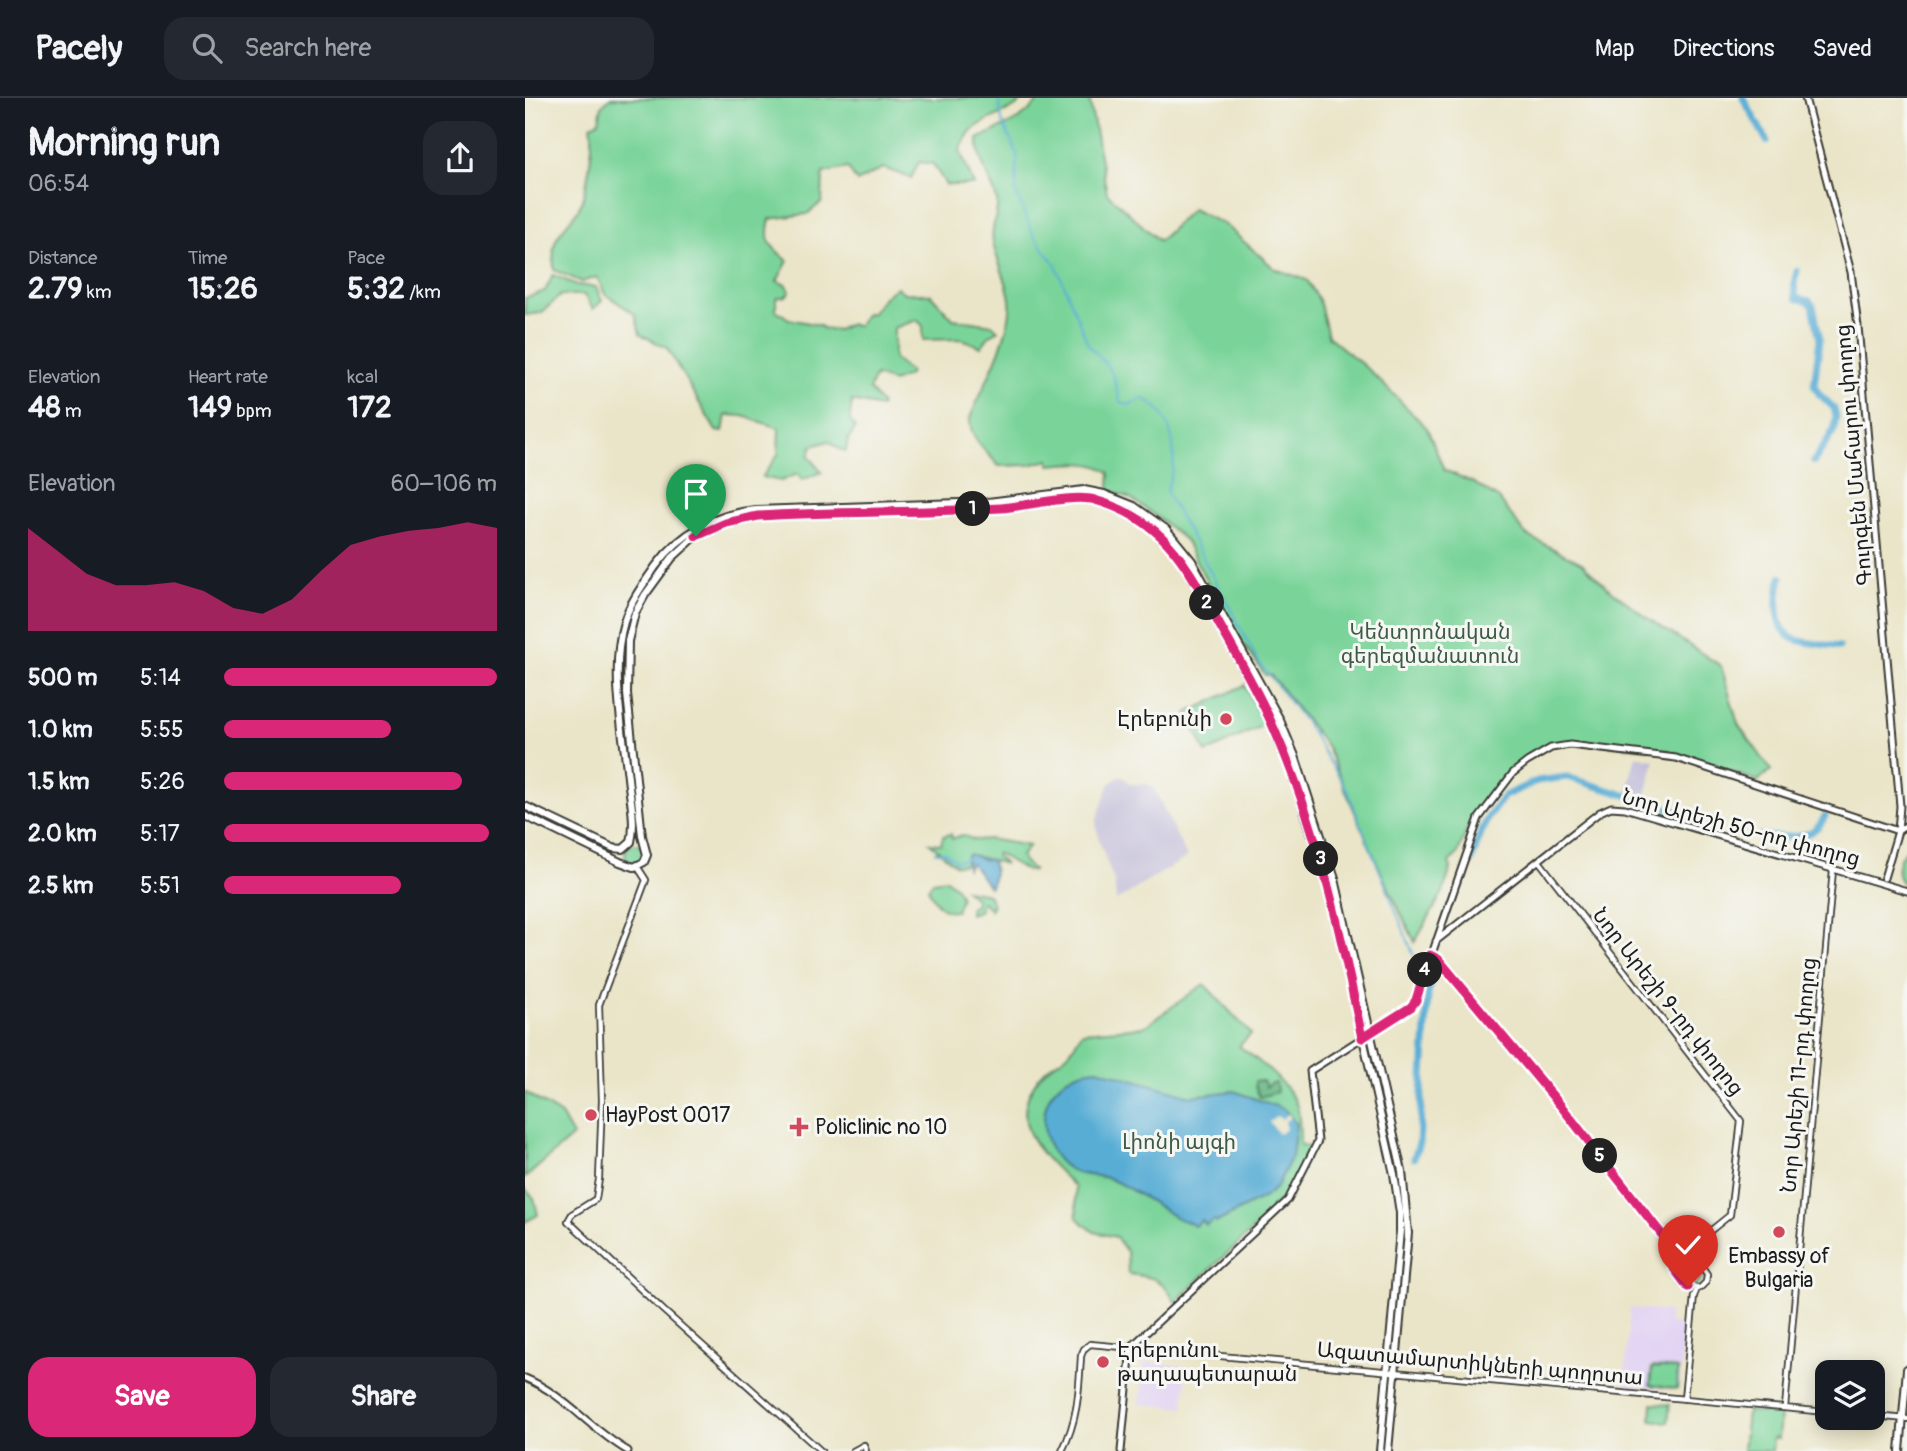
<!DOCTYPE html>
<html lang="en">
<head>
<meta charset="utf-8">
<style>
  :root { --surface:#171b24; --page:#242831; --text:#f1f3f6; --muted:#9ea1a6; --line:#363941; --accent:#db2777 }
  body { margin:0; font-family:Pangolin,"Noto Sans Armenian",sans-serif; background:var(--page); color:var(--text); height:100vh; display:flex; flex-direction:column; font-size:26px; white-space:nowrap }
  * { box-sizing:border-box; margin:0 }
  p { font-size:23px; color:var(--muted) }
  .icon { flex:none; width:38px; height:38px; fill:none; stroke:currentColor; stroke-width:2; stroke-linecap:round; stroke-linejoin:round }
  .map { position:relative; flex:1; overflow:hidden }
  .panel { display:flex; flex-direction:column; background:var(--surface); width:525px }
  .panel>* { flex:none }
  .tools { position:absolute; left:1290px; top:1262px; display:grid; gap:14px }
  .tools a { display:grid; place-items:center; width:70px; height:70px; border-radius:14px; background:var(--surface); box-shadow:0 4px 18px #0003; font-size:35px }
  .pin { position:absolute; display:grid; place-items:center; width:60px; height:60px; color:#fff; margin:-72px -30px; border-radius:50% 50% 50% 0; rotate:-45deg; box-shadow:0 0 7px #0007 }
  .pin .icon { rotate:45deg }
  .km { position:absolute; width:35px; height:35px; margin:-18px; border-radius:50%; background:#222; color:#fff; font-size:19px; line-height:35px; text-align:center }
  .round { display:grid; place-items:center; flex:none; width:74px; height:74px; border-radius:21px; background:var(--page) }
  .head { display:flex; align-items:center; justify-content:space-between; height:119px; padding:0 28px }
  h1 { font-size:38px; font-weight:800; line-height:52px }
  .figures { display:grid; grid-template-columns:repeat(3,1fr); gap:10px; height:119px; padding:7px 28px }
  .figures div { display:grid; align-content:center }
  .figures b { font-size:30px; font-weight:800 }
  .figures small { font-size:19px; font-weight:400 }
  .figures p { font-size:19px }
  .chart { height:196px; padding:14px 28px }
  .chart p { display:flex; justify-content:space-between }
  .chart svg { width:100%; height:126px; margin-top:7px; fill:var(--accent); opacity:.7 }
  .action { display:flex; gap:14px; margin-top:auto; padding:14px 28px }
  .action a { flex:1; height:80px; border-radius:21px; background:var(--accent); color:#fff; font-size:28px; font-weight:800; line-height:80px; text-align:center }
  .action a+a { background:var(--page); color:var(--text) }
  ul { padding:0 28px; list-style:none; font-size:23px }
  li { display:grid; grid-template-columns:112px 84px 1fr; align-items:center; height:52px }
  li i { height:18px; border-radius:9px; background:var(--accent) }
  header { display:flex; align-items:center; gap:42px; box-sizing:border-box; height:98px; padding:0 35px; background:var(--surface); border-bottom:2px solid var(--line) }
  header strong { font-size:33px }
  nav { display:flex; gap:38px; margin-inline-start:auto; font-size:24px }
  .search { width:490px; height:63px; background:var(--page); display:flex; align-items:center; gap:18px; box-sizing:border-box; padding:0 24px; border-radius:21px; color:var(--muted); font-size:26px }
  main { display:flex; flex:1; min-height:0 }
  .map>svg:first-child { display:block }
</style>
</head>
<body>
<header>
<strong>Pacely</strong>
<div class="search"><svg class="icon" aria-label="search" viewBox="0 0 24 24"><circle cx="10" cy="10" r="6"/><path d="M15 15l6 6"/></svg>Search here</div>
<nav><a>Map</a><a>Directions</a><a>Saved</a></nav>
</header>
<main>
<section class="panel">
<div class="head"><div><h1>Morning run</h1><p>06:54</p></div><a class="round"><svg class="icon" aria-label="share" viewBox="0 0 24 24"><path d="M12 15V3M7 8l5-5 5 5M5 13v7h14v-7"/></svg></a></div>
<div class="figures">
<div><p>Distance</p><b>2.79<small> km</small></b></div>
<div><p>Time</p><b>15:26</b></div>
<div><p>Pace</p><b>5:32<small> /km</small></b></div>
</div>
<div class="figures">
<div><p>Elevation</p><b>48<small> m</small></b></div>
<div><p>Heart rate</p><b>149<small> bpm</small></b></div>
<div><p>kcal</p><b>172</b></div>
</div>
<div class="chart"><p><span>Elevation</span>60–106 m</p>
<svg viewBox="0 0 160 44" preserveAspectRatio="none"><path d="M0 44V8L10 16L20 24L30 28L40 28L50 27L60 30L70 36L80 38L90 33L100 23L110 14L120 11L130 9L140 8L150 6L160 8V44z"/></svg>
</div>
<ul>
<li><b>500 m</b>5:14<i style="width:100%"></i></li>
<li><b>1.0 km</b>5:55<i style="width:61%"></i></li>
<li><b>1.5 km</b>5:26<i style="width:87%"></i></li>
<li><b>2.0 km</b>5:17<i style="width:97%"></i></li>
<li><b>2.5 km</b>5:51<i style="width:65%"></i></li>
</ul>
<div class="action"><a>Save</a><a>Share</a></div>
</section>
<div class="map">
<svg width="1382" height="1353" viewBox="0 0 1382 1353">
  <rect width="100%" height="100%" fill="#f6f6f2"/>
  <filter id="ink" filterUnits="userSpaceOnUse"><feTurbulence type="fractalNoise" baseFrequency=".0143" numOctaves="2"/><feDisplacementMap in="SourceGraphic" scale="14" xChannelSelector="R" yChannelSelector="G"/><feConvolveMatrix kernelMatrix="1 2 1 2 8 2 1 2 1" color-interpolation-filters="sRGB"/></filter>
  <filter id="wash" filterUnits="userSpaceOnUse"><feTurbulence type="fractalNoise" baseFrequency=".00686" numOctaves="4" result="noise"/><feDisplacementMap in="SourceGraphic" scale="28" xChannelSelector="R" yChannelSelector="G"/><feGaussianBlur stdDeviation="1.57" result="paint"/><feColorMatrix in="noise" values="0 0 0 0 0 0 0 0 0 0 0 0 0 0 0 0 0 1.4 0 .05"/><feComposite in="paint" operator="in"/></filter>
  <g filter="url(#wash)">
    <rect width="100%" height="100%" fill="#eae5c8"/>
    <path fill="#e2d4f3" d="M1105,1210l40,4 -1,12 16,1 -6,65 -55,-5z
      M619,1264l43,4 -3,42 -44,-4z"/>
    <path fill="#c5c0da" d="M1111,658l19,4 -9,35 -19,-5z
      M596,677l10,9h17l5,3 34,70 -71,44 -2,-20 -15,-40 -3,-19 13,-37z"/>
    <path fill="#7ad49a" stroke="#4b785b" stroke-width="2" d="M85,0h415c-16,18 -37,17 -54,33 -5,5 -8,13 -11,20l14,34h-28l-13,-21 -14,-2 -8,16 -28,-10 -26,14 -9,-14 -25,5 -1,29 -15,12 -37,5c-6,24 1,27 18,42l-11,20 9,4 4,6 -4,5 -10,2v12l13,9 30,6 5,4 13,1 13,-6 7,2 9,-12 6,-1 12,-16 13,-10 7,6 26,1 23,25 40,6 5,6 -8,4 -9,12 -19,-8 -39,1v-14l-6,-6 -23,8v31l16,13 -2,4 -15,6 -18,-6 -6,13 12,15 -1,3 -28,-6 -2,18 5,10 -7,11 -2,11 -7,-2 -10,-8 -17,5 -3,10 13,16 -20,8 -5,-6 -16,7 -19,-4 16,-22 1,-27 -36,-12 -17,-1 -3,17 -7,-1 -49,-83 -27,-14 -5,-20 -30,-20 -8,-17 -15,5 -28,-12c0,-8 -2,-20 1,-27 4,-14 19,-24 25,-37 7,-15 15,-66 11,-81l8,-4 3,-16z
      M514,0h50l18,95 52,48 33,-32 33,16 50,44 32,11 12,20 9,36 42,35 57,57 17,42 30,13 25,16 27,36 56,28 25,24 39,30 75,49 17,58 33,46 -13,11 -91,-31 -82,-7h-33l-24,13 -19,14 -38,50 -14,35 -8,7 2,6 -8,24 -28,50 -32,-65 -56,-130 -56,-72h-6l-35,-50 -45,-85 -29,-24 -26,-18 -21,-8 1,-17c-14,-13 -42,-10 -60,-8l-1,-5 -20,5 -30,1c-13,-15 -30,-27 -29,-48 12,-29 44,-88 40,-118 -2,-19 -13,-38 -17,-57 -3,-15 6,-31 4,-42 -5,-22 -20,-39 -19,-62 18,-10 53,-21 61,-41z
      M28,177l24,10 19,2 6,14 -9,8 -9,-14h-23l-20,18 -16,2v-17l20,-7z
      M720,587l19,40 -58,28 -19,-40z
      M426,736l1,5 10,-4 13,5 14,-1 40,7 -8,10 3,6 9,8 -6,1 -30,-18 -1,3 9,8 -36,-10 -3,2 -1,8 -9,1 -26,-22 11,1 2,-8z
      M100 756a10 10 0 1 1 20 0a10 10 0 1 1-20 0Z
      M1382,750v38c-15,-8 -10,-27 0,-38z
      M421,781l10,8 5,10 -5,14c-16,1 -21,-10 -28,-23l5,-7z
      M441,792l22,4 5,11 -3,5 -1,-4h-3l-3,-4 -3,2v6l-10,4v-7l4,-2 2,-6z
      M679,886l47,50 -12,12c18,13 55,42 59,64 2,11 2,23 2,34l9,3 -23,52 -111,103c-13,-24 -21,-25 -47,-28l-1,-22 -11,-15 -22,-5 -17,-14 -2,-31c-34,-33 -73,-66 -33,-113 8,-10 22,-14 29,-24 5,-6 6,-13 12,-18l61,-5z
      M0,994l36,23 12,21 -48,42z
      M0,1091l9,9 4,17 -13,7z
      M1165,1157l15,20 -10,12 -8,-4 -11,-15v-3l9,-9z
      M1127,1269l26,2 -1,20 -27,-4z
      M1127,1305l18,2 -2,17 -17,-2z
      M1222,1313l33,4 -2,24 -5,-1 -1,13h-29z"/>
    <path fill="#63b682" stroke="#40694f" stroke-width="2" d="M730,983h8l3,6 5,-4h5l1,9 -17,5 -5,-10z"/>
    <path fill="#59add5" stroke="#3a6478" stroke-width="2" d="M444,756l16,6h6c4,8 4,20 -2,27l-18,-24 -4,5 -1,-12z
      M572,971l94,27 43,-5 50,18 7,8 5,8 -4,31 -16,32 -13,10 -46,24 -3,-2 -8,5 -4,-5 -7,6c-6,-5 -11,-4 -18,-8 -22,-13 -43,-28 -65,-38 -12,-6 -26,-3 -37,-8 -31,-13 -41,-58 -20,-83 11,-13 26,-19 42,-20z"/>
    <path fill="#eae5c8" d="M763,1016l3,3 -7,5 2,7 -7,5 -10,-12 7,-6 6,3z"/>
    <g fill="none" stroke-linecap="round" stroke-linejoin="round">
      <path stroke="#59add5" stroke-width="2" d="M473,0l4,22
        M477,23l15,33 -1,39 17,42 23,30 32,79 18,20 7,11 7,27 9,3 13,-7c26,10 34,43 31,69 -1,9 -6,17 -6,27l37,65
        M679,462l54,101 48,62 41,67 67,166
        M410,754h10l12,9 9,-3"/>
      <path stroke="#59add5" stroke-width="7" d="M1218,0l24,43
        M1272,173l-3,12 2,15 13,3 4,5 7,33 -6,46 5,9 15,14 2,8 -2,14 -20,31
        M1256,479c-4,18 -8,53 13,62 13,5 32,5 45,8
        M1235,738c24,1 54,6 65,-20
        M946,764l10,-30 8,-16 15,-20 33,-15 30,-4 110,34
        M889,1060l5,-15 9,-149 6,-21"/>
    </g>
  </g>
  <g filter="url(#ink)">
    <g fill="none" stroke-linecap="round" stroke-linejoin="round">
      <g stroke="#3b3a36" stroke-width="8">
        <path id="tertiary" d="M1014,763l202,260 -11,94 -46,37
          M112,768l9,14 -47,125 3,95 -3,79 -3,20 -24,15 -4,7 96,90 157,140
          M906,858l12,7 118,143 112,144 2,8
          M1159,1154l9,2 14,20 -1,8 -6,6 -12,-1 -14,-19 2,-11z
          M1159,1301l10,-103 3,-7
          M1260,1310l48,-538
          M1348,1318l34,3
          M328,1353l11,-6 2,6
          M537,1353c16,-31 17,-61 19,-95l3,-7 6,-5 737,68"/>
      </g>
      <g stroke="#3b3a36" stroke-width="9">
        <path id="secondary" d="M1280,0l46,174 7,54 42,480 -2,25 -14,47
          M1373,733l9,-6
          M911,843l164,-129 11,-5 14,1 282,83
          M0,1280c39,16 66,52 103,73
          M596,1353l10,-104 157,-147 30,-59 -8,-70 101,-64 5,-7 63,-182 34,-45 14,-11 24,-14 19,-3 106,13 222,73"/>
      </g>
      <g stroke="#3b3a36" stroke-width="10">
        <path id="primary" d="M0,708l88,42 10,1 8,-7c5,-20 -1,-44 -3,-64 -5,-47 -18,-110 -4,-156 6,-20 20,-39 32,-56 24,-33 59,-52 100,-56l232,-8 96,-12 20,4 30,12 32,23 26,32 87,157 16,38 40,123 67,292 6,62 -20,218
          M0,718l95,46 14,5 10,-5 3,-7 -5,-19 -15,-142 1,-53 7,-28 10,-18 27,-37 24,-22 30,-13 32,-7 241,-8 76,-10 17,1 39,15 25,16 27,31 78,140 27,60 39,120 67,293 6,39v18l-20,220
          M1375,1353l7,-82"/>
      </g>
      <use href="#tertiary" stroke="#fff" stroke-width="4.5"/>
      <use href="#secondary" stroke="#fff" stroke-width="5"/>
      <use href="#primary" stroke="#fff" stroke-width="6"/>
    </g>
  </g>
  <g fill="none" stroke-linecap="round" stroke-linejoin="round" filter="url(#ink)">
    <g stroke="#fff" stroke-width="14">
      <path id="route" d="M171,438l30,-13 32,-7c81,-5 162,-3 243,-8 25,-2 72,-14 94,-8 74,21 93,69 128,131 17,30 35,61 49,93 45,100 69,208 90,314l49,-31 5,-7 14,-45 8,4 123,147 113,144v18l14,19"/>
    </g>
    <use href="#route" stroke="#db2777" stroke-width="9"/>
  </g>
  <g fill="#d1495b" stroke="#f6f6f2" stroke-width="2.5">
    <circle cx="701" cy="621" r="7"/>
    <circle cx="66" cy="1017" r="7"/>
    <path d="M270.5 1018.5h7v7h7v7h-7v7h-7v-7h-7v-7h7z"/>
    <circle cx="1254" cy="1134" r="7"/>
    <circle cx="578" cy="1264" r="7"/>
  </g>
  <g text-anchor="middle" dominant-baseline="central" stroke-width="6" stroke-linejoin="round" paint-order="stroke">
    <g font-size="21" fill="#1c1c1c" stroke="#f6f6f2">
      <text transform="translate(1329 357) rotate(-95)">Գուրգեն Մահարու փողոց</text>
      <text transform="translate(1216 730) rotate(15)">Նոր Արեշի 50-րդ փողոց</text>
      <text transform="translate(1143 904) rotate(52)">Նոր Արեշի 9-րդ փողոց</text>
      <text transform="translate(1274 977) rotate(-85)">Նոր Արեշի 11-րդ փողոց</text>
      <text transform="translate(955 1266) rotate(5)">Ազատամարտիկների պողոտա</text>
    </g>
    <g font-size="21" fill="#3d5c48" stroke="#f6f6f2">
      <text x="905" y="534">Կենտրոնական<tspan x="905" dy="24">գերեզմանատուն</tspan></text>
      <text x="654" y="1044">Լիոնի այգի</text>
    </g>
    <g font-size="21" fill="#1c1c1c" stroke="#f6f6f2" text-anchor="start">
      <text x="687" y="621" text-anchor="end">Էրեբունի</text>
      <text x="80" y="1017">HayPost 0017</text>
      <text x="290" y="1029">Policlinic no 10</text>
      <text x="1254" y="1158" text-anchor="middle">Embassy of<tspan x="1254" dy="24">Bulgaria</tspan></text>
      <text x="592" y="1252">Էրեբունու<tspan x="592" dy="24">թաղապետարան</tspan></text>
    </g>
  </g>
</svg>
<div class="tools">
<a><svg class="icon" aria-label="layers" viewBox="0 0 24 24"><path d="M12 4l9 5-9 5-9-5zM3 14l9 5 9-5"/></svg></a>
</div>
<div class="pin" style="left:171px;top:438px;background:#1e9e55"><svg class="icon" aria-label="arrive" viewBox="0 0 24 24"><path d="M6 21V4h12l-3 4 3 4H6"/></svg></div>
<div class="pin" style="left:1163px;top:1189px;background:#d93025"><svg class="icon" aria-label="check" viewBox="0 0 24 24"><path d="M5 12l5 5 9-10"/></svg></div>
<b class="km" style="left:448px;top:411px">1</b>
<b class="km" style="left:682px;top:505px">2</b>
<b class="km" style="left:796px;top:761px">3</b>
<b class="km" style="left:900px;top:872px">4</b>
<b class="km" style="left:1075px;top:1058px">5</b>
</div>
</main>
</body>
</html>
